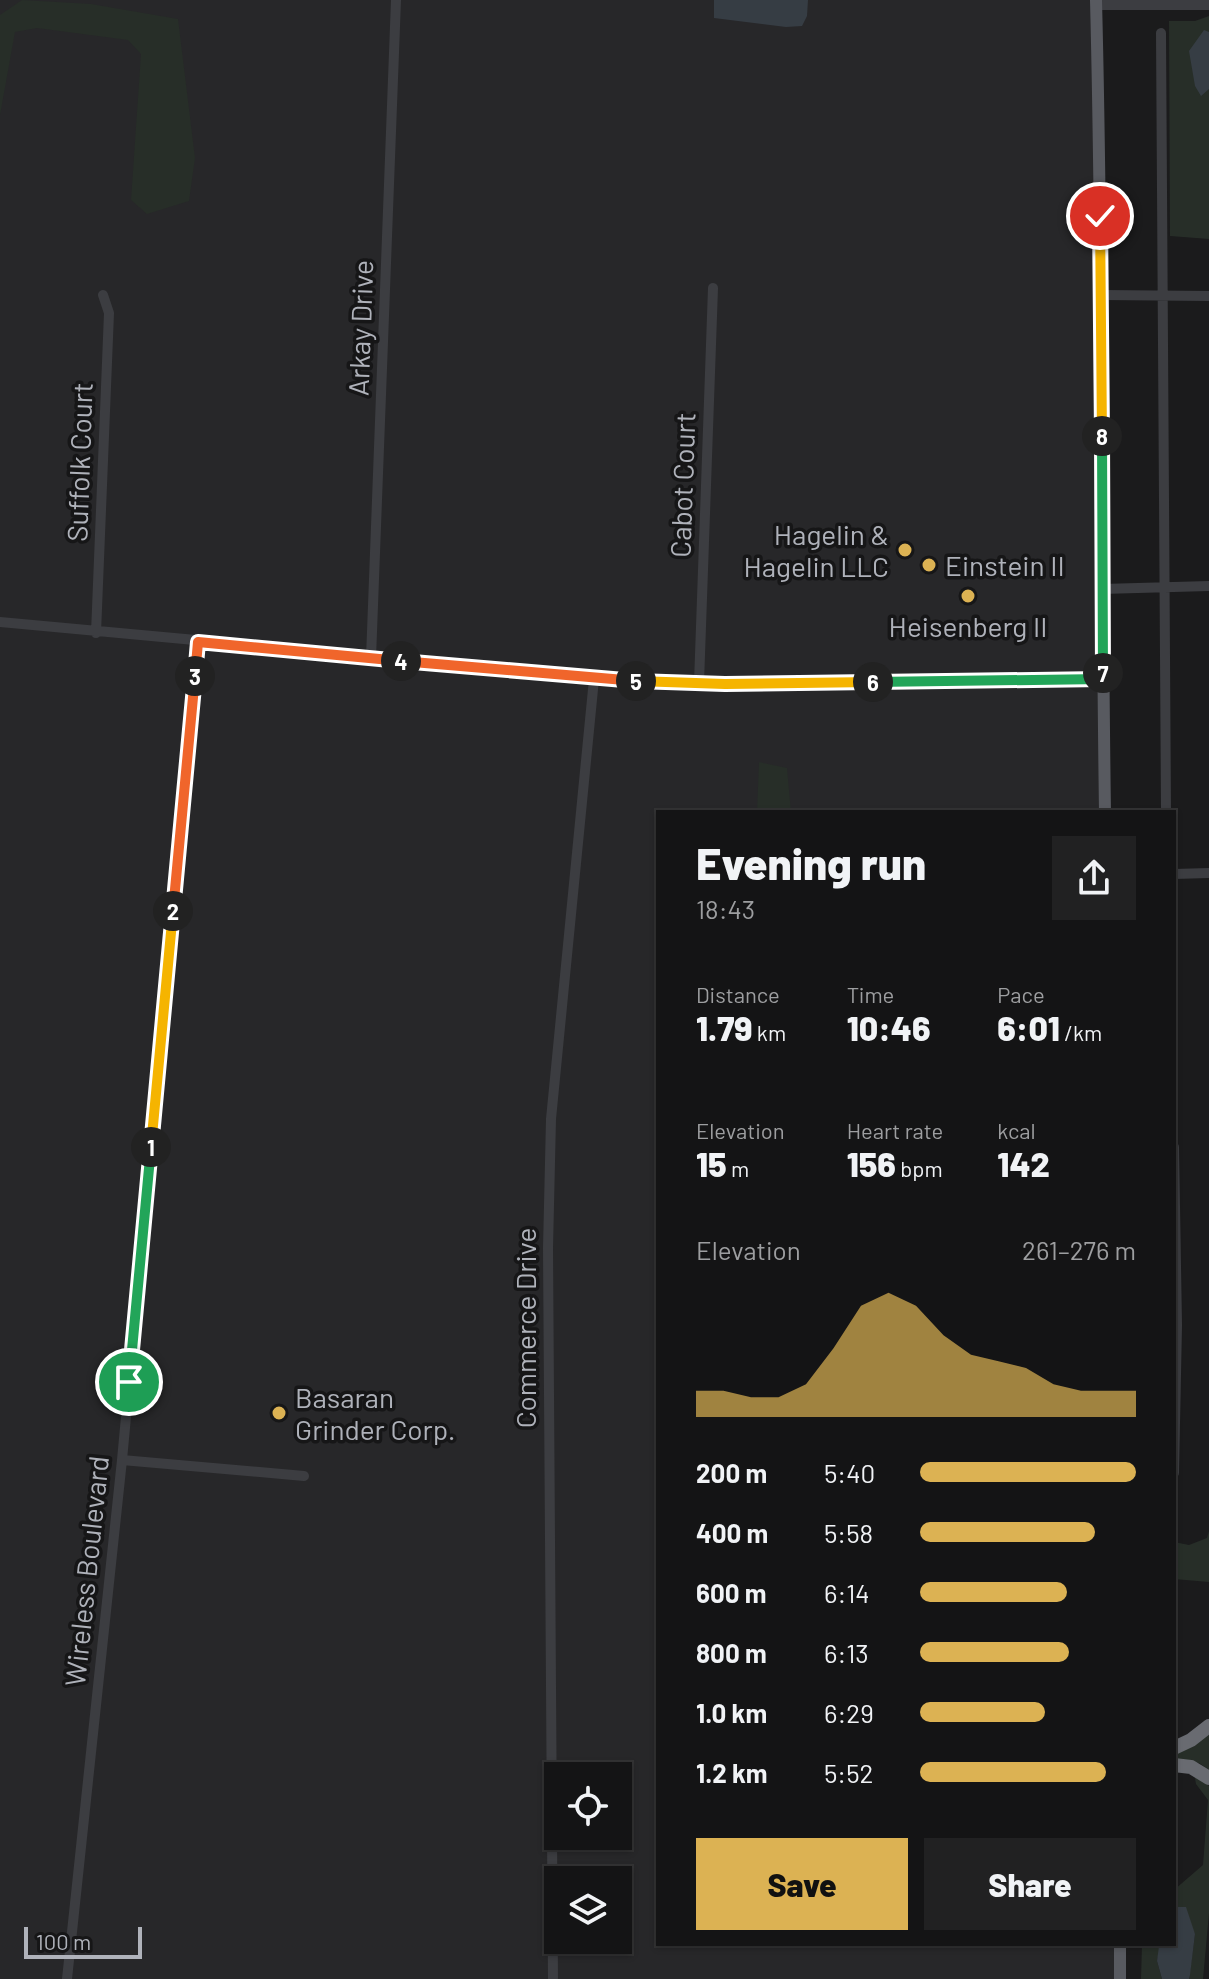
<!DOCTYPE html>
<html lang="en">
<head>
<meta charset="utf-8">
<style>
  :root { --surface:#141415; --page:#212122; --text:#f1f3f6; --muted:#9d9ea0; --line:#333334; --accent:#dcb253 }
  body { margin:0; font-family:Barlow,sans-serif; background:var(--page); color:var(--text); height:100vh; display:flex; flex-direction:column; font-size:30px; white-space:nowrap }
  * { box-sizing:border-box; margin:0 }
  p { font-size:26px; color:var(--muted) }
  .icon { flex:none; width:44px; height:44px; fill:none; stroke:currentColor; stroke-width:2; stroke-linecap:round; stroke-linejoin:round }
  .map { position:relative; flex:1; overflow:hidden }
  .details { position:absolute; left:656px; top:810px; width:520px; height:1136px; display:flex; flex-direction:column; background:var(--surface); border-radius:0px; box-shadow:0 2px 6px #0004,0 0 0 2px var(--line) }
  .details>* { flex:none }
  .controls { position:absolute; left:544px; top:1762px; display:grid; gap:16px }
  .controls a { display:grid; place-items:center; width:88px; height:88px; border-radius:0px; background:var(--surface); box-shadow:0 2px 6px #0004,0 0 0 2px var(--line); font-size:40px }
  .scale { position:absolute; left:24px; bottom:20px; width:118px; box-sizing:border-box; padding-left:8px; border:4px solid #afb2ba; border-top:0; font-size:22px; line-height:28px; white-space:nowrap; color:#afb2ba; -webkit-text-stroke:6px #161617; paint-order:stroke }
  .pin { position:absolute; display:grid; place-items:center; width:68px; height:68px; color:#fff; margin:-34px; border:4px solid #fff; border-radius:50%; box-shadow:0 2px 8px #0007 }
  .km { position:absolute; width:40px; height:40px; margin:-20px; border-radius:50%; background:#222; color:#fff; font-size:22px; line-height:40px; text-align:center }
  .round { display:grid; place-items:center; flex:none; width:84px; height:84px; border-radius:0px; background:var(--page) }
  .head { display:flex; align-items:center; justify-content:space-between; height:136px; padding:0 40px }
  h1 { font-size:44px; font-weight:800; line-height:60px }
  .metrics { display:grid; grid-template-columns:repeat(3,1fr); gap:12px; height:136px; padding:8px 40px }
  .metrics div { display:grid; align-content:center }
  .metrics b { font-size:34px; font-weight:800 }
  .metrics small { font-size:22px; font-weight:400 }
  .metrics p { font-size:22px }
  .chart { height:224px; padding:16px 40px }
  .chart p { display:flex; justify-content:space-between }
  .chart svg { width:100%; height:144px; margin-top:8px; fill:var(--accent); opacity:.7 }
  .button { display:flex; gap:16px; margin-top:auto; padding:16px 40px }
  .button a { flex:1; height:92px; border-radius:0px; background:var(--accent); color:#111; font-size:32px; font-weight:800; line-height:92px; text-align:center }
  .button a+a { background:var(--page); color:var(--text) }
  ul { padding:0 40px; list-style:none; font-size:26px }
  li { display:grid; grid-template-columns:128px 96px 1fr; align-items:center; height:60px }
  li i { height:20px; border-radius:10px; background:var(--accent) }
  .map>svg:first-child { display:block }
</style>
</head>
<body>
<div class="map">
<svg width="1209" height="1979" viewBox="0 0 1209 1979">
  <rect width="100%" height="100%" fill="#1b1b1c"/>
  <path fill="#272729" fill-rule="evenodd" d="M0,0h1097l11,812h-450v1132h465v35h-1123zM558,1776h60v60h-60zM558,1880h60v60h-60z"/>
  <path fill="#272e28" d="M22,0l69,4 87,15 17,139 -6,43 -42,13 -16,-14 10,-146 -13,-14 -91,-12 -22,4 -15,83v-100z
    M1209,16v223l-39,-3 -1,-215h26z
    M759,762l28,6 4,44h-34z
    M1209,1531v51l-35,-3v-37l15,3 18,-7z
    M1209,1733v37l-10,-7 -25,-3v-7z
    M1194,1773l15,13v127l-6,66h-14l6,-45 -17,-27 -4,2v-19l29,-25 5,-65 -12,-16z
    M1142,1944h19l-4,17 5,18h-21z"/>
  <path fill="#363d44" d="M714,0h94l-1,16 -5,10 -16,1 -72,-9z
    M1204,30l5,2v57l-8,7 -6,-10 -6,-35z
    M1178,1907h8l9,27 -5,41 -1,4h-27l-5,-18 2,-15 15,-2v-35z"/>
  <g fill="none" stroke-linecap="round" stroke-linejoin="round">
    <path stroke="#3c3d41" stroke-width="10" d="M1097,5h112
      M1161,33l5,779
      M1102,295l107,1
      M1102,589l107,-3
      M0,622l553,51 41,6 131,5 378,-5
      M96,633l13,-320 -6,-18
      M371,658l25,-658
      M699,683l14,-395
      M1174,874l35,-1
      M1174,1147l3,178 -3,148
      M122,1460l182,16
      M67,1979l55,-519 76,-818
      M553,1979l-5,-731 3,-129 43,-440"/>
    <path stroke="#585a60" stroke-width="12" d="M1096,0c7,271 5,541 9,812
      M1120,1944v35"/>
    <path stroke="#696b71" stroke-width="14" d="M1174,1748l17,-8 18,-14
      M1174,1765l17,2 18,11"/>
  </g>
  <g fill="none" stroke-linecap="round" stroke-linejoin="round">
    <g stroke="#fff" stroke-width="16">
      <path id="split-1" d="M129,1382l22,-235"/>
    </g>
    <g stroke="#fff" stroke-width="16">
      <path id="split-2" d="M151,1147l22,-236"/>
    </g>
    <g stroke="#fff" stroke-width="16">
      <path id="split-3" d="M173,911l22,-235"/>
    </g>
    <g stroke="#fff" stroke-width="16">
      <path id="split-4" d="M195,676l3,-34 203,19"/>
    </g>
    <g stroke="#fff" stroke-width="16">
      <path id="split-5" d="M401,661l235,20"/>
    </g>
    <g stroke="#fff" stroke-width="16">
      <path id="split-6" d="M636,681l89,3 148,-2"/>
    </g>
    <g stroke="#fff" stroke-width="16">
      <path id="split-7" d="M873,682l230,-3v-6"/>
    </g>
    <g stroke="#fff" stroke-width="16">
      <path id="split-8" d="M1102,436l1,237"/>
    </g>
    <g stroke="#fff" stroke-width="16">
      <path id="split-9" d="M1100,216l2,220"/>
    </g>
    <use href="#split-1" stroke="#22a559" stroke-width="10"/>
    <use href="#split-2" stroke="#f5b400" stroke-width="10"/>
    <use href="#split-3" stroke="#f0652b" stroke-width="10"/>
    <use href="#split-4" stroke="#f0652b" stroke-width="10"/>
    <use href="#split-5" stroke="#f0652b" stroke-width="10"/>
    <use href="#split-6" stroke="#f5b400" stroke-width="10"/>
    <use href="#split-7" stroke="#22a559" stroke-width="10"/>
    <use href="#split-8" stroke="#22a559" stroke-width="10"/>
    <use href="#split-9" stroke="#f5b400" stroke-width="10"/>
  </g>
  <g fill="#dcb253" stroke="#161617" stroke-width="3">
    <circle cx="905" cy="550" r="8"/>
    <circle cx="929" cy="565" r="8"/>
    <circle cx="968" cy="596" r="8"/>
    <circle cx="279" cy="1413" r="8"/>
  </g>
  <g text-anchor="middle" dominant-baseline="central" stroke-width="7" stroke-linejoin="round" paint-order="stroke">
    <g font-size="28" fill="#afb2ba" stroke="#161617">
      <text transform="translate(360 328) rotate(-88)">Arkay Drive</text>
      <text transform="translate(79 462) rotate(-88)">Suffolk Court</text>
      <text transform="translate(682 485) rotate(-88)">Cabot Court</text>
      <text transform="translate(525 1328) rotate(-90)">Commerce Drive</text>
      <text transform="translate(86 1571) rotate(-84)">Wireless Boulevard</text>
    </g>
    <g font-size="28" fill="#afb2ba" stroke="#161617" text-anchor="start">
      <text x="889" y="534" text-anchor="end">Hagelin &amp;<tspan x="889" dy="32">Hagelin LLC</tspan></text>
      <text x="945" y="565">Einstein II</text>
      <text x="968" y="626" text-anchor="middle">Heisenberg II</text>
      <text x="295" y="1397">Basaran<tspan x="295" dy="32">Grinder Corp.</tspan></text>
    </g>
  </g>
</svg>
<div class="controls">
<a><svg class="icon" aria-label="locate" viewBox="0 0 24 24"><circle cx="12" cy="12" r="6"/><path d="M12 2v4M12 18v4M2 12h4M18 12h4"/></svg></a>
<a><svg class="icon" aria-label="layers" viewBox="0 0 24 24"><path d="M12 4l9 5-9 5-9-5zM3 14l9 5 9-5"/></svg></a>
</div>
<div class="scale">100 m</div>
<div class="pin" style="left:129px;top:1382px;background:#1e9e55"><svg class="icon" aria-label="arrive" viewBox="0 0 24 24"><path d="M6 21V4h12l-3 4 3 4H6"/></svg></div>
<div class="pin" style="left:1100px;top:216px;background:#d93025"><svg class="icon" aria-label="check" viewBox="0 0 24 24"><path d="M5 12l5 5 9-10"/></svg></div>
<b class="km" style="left:151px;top:1147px">1</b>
<b class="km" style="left:173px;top:911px">2</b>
<b class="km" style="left:195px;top:676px">3</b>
<b class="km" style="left:401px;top:661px">4</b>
<b class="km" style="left:636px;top:681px">5</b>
<b class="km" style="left:873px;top:682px">6</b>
<b class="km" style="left:1103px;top:673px">7</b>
<b class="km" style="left:1102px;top:436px">8</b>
<section class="details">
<div class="head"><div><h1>Evening run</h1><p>18:43</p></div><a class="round"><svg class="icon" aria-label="share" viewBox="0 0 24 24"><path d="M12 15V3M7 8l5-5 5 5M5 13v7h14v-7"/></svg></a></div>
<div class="metrics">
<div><p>Distance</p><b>1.79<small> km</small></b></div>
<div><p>Time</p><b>10:46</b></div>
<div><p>Pace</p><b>6:01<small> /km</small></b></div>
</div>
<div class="metrics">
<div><p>Elevation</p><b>15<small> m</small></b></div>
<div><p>Heart rate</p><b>156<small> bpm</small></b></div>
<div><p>kcal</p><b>142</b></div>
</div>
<div class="chart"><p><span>Elevation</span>261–276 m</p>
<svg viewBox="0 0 160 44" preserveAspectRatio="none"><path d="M0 44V36L10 36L20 38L30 38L40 34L50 23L60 10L70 6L80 10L90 19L100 25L110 27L120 29L130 34L140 36L150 36L160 36V44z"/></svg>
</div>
<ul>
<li><b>200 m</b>5:40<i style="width:100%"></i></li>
<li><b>400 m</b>5:58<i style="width:81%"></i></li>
<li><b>600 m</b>6:14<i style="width:68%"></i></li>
<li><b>800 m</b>6:13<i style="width:69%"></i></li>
<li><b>1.0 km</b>6:29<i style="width:58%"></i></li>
<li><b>1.2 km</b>5:52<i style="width:86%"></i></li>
</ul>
<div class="button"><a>Save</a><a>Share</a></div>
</section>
</div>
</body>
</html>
